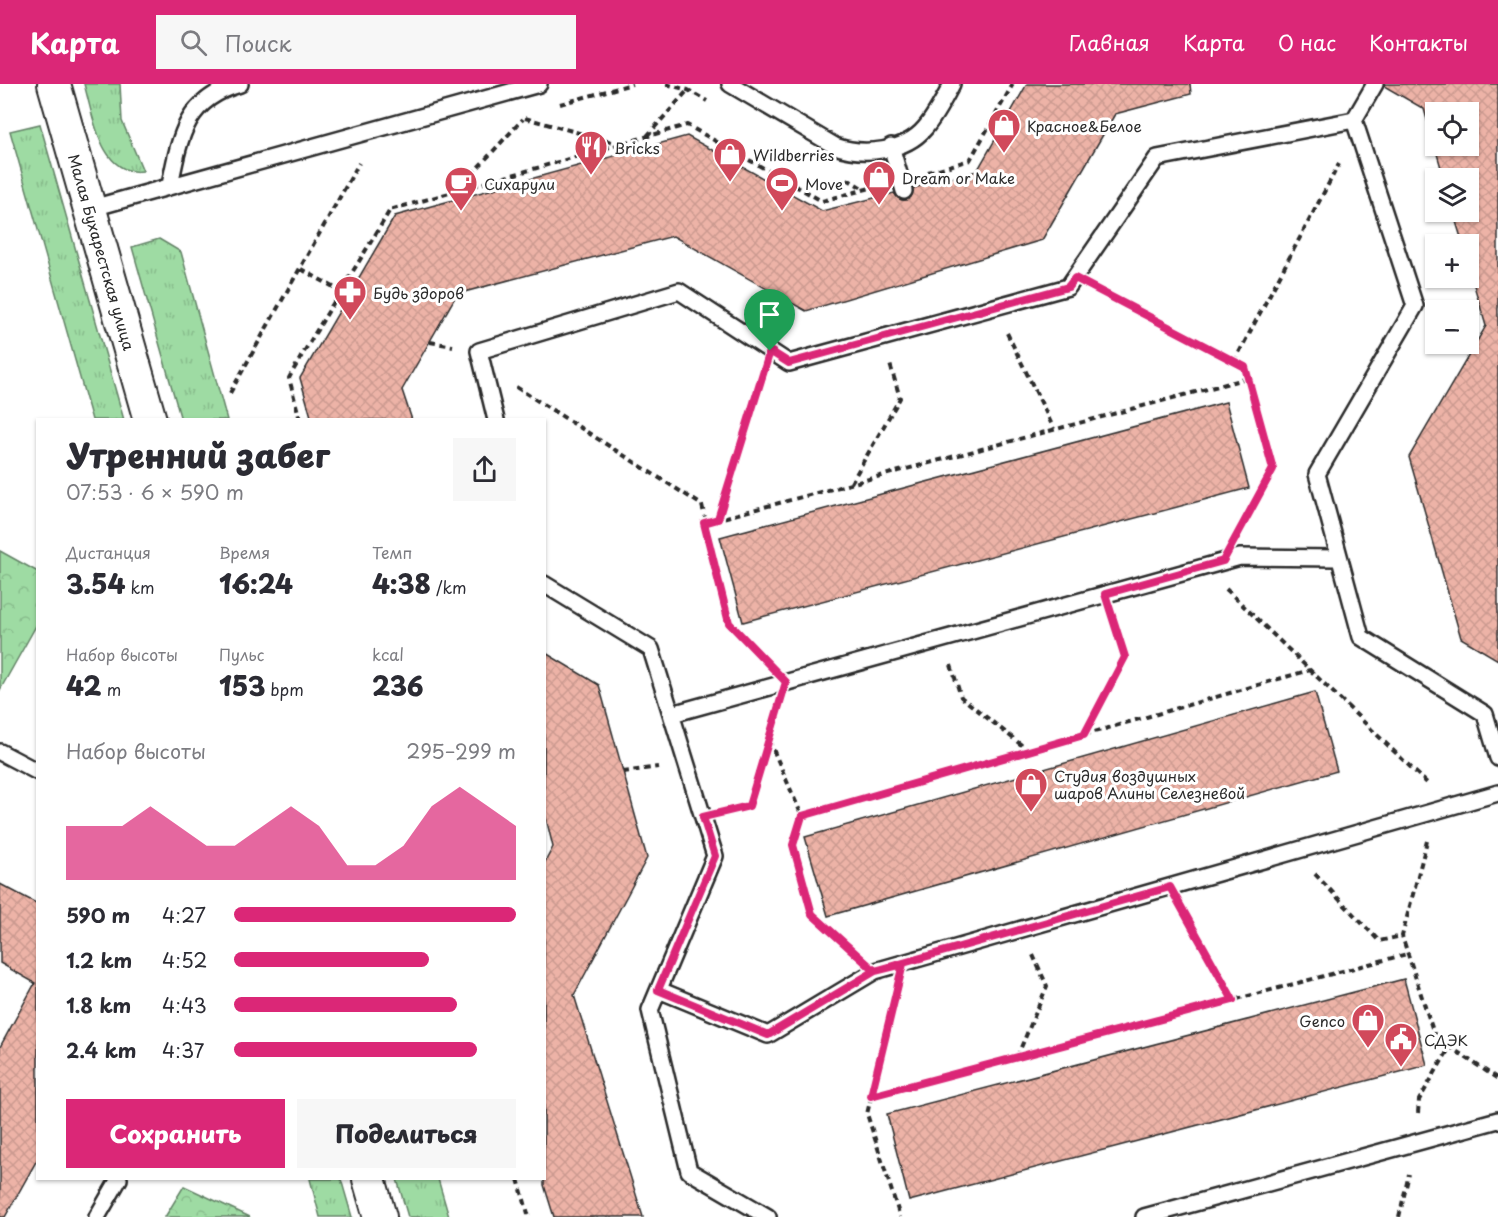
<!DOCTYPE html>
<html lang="ru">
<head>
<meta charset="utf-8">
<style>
  :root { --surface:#fff; --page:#f7f7f7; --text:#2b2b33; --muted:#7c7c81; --accent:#db2777 }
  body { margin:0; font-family:"Playpen Sans",sans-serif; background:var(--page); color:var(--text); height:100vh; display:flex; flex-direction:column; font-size:22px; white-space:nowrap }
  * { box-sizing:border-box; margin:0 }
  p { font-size:20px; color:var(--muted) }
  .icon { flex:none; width:33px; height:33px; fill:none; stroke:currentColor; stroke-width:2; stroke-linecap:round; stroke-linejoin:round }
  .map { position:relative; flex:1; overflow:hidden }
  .drawer { position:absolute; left:36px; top:334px; width:510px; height:762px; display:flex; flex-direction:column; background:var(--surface); border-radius:0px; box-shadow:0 2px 4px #0004 }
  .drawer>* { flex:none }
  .fabs { position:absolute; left:1425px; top:18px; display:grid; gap:12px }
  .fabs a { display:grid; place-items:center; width:54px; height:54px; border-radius:0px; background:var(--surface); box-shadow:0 2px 4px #0004; font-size:30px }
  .pin { position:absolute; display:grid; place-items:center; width:51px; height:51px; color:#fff; margin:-62px -26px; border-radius:50% 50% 50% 0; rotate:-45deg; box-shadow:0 0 6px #0007 }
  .pin .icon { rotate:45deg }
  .round { display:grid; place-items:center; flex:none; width:63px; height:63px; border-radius:0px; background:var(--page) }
  .overview { display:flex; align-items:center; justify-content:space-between; height:102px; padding:0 30px }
  h1 { font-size:33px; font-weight:800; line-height:45px }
  .figures { display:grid; grid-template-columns:repeat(3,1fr); gap:9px; height:102px; padding:6px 30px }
  .figures div { display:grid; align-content:center }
  .figures b { font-size:26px; font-weight:800 }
  .figures small { font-size:16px; font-weight:400 }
  .figures p { font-size:16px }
  .chart { height:168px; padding:12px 30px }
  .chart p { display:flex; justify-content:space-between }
  .chart svg { width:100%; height:108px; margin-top:6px; fill:var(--accent); opacity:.7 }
  .primary-button { display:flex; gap:12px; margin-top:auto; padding:12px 30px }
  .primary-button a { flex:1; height:69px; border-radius:0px; background:var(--accent); color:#fff; font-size:24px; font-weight:800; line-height:69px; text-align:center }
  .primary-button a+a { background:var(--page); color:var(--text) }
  ul { padding:0 30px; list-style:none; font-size:20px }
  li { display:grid; grid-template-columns:96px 72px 1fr; align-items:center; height:45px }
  li i { height:15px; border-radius:8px; background:var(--accent) }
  header { display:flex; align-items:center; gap:36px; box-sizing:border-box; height:84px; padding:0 30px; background:var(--accent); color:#fff }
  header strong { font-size:28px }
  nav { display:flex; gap:33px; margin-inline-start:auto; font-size:21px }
  .search { width:420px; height:54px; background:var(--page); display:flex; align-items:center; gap:15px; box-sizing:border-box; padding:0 21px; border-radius:0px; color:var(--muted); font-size:22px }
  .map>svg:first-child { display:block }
</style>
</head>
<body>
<header>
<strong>Карта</strong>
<div class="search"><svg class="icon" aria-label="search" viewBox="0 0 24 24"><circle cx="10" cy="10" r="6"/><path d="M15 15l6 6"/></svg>Поиск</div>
<nav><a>Главная</a><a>Карта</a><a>О нас</a><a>Контакты</a></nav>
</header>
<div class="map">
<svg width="1498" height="1133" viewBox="0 0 1498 1133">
  <defs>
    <pattern id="grass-tufts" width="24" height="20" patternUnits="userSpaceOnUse" patternTransform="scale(1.5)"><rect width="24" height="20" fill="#9edba3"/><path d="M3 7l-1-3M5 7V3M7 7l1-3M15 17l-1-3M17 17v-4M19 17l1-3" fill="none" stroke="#88bc8c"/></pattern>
    <pattern id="park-crowns" width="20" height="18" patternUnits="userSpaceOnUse" patternTransform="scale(1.5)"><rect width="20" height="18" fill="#9edba3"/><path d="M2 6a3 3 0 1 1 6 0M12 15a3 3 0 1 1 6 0" fill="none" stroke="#88bc8c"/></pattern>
    <pattern id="building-cross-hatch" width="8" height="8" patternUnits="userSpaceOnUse" patternTransform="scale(1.5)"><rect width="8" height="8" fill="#edb3a7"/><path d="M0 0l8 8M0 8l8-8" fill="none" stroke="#cb9a90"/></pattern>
  </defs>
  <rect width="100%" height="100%" fill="#fff"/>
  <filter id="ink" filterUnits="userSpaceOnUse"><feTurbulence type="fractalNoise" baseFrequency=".0167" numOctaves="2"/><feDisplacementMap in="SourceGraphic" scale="12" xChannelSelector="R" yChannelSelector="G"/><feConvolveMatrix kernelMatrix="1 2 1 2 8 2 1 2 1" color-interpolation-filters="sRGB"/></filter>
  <g filter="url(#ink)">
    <path fill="url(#grass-tufts)" stroke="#648367" stroke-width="1.5" d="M84,0h36l2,37 21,50c-43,6 -50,-57 -59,-87z
      M40,40l84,296h-32l-82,-289z
      M159,155l22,13 46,168h-46l-49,-173z
      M310,1095h31l11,38h-32z
      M397,1095h41l11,38h-41z"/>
    <path fill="url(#park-crowns)" stroke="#648367" stroke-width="1.5" d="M0,467l38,21 -1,52 -37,66z
      M184,1102l66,31h-85z"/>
    <path fill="url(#building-cross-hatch)" stroke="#2b2b2b" stroke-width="1.5" fill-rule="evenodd" d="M1027,0h163l1,10 -76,20 -73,126 -236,71 -133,-75 -216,58 -55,96 10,30h-100l-12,-42 95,-162 292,-80 135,75 72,-18 4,5 8,2 5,-3 2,-9 64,-17z
      M1385,0h113v576l-37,-22 -52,-181 77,-131 -18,-61v-21h-5l-10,-32h15v-34h-24l-20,-69 -40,-23zM1436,28h32v34h-32z
      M1226,318l23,86 -506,134 -23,-85z
      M544,568l55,33 48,173 -73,137 69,222h-89l-10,-32v-321l9,-17 -9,-37z
      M1315,608l22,79 -509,145 -23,-79z
      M0,800l38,20v254l-33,59h-5v-170l35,-64 -35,-20z
      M1404,895l23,86 -518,136 -22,-87z"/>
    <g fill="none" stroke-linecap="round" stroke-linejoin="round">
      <g stroke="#2b2b2b" stroke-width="20">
        <path id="service" d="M730,0l105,62c28,10 70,6 90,-18 11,-13 19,-29 27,-44
          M1354,36l21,-36
          M891,62l13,45
          M170,101c10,-50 16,-86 70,-101
          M89,125l450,-125
          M496,336l-17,-69 200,-60 110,72 279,-76 89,-129 197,-38 61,186 -98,168 44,163 124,77 13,44
          M544,500l107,65 64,207 -65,154 39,161 79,46
          M672,630l568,-157 98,1
          M0,668l38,20
          M659,906l109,45 107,-64 623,-178
          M97,1133l22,-38
          M1144,1133l354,-97"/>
      </g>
      <g stroke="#2b2b2b" stroke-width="36">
        <path id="minor" d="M54,0l96,336
          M369,1095l11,38"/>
      </g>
      <path stroke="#2b2b2b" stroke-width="4" stroke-dasharray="6 4.5" stroke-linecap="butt" d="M666,0l22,6 19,11
        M560,20l72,-20
        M525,34l94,26
        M647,52l41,-46
        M928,88l42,-12 43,-76
        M847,95l17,10
        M457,106l66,-71
        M301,185l47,26
        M1097,206l148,77 28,102 -32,60
        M1007,249l47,96
        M430,258l23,4
        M1234,278l105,-198
        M516,303l186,118 27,118 35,36
        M230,309l129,-230
        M300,336l-11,-42c32,-57 68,-112 101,-168l297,-85 135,76 52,-14
        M851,399l49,-85 -10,-34
        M718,434l44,-141
        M704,439l544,-145
        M1226,505l202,195
        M951,581l10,32 68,54
        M1084,651l41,-78 -12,-36
        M769,656l33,76 -9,29 19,69 42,38
        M623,688l35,-5
        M728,727l21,-5 28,-93
        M802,732l508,-146
        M1427,757l-25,95 33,101 63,42
        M1315,790l64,67 23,-5
        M1184,827l50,89
        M896,910l-29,120 33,103
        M1017,973l30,-71 -14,-31
        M871,1012l536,-142
        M1418,1029l1,-13 31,-53
        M518,1095l11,38
        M1399,1133l10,-43"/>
      <use href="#service" stroke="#fff" stroke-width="15"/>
      <use href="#minor" stroke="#fff" stroke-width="32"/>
    </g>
  </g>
  <g fill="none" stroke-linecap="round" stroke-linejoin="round" filter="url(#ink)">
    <g stroke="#fff" stroke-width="12">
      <path id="route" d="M770,267l-52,168 -14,4 25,100 57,59 -37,124 -46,11 12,39 -57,134 110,45 107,-64 295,-84 63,113 -362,96 32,-132 -28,7 -63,-57 -19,-69 9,-29 282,-81 41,-78 -20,-63 118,-33 50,-92 -28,-102 -170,-89 -7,9 -279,76 -19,-12"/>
    </g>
    <use href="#route" stroke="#db2777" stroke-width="8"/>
  </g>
  <defs>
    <g id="shop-pin" transform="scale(1.725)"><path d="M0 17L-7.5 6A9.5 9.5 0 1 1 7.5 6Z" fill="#d1495b" stroke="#fff"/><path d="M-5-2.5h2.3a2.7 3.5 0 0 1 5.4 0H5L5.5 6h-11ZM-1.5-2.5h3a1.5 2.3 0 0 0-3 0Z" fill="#fff"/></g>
    <g id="restaurant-pin" transform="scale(1.725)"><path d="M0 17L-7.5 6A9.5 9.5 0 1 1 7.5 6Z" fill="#d1495b" stroke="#fff"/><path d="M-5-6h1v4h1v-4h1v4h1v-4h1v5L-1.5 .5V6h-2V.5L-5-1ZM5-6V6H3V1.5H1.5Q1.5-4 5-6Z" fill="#fff"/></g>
    <g id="cafe-pin" transform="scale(1.725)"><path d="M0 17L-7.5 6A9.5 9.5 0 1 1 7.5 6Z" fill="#d1495b" stroke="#fff"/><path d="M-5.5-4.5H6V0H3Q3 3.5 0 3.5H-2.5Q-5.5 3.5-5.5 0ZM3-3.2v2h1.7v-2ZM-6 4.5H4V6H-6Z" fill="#fff"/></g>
    <g id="stadium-pin" transform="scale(1.725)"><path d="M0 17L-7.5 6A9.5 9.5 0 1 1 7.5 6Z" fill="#d1495b" stroke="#fff"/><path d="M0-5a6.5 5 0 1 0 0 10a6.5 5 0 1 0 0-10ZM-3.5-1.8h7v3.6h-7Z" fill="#fff"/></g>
    <g id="pharmacy-pin" transform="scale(1.725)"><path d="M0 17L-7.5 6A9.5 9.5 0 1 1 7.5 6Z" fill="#d1495b" stroke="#fff"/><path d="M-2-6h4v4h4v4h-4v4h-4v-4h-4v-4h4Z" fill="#fff"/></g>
    <g id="civic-pin" transform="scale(1.725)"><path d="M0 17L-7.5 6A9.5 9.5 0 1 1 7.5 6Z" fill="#d1495b" stroke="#fff"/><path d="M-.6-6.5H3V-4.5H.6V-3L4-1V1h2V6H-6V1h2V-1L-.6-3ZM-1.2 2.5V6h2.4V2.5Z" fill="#fff"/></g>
  </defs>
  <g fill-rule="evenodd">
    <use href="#shop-pin" x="1004" y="41"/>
    <use href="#restaurant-pin" x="591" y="63"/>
    <use href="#shop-pin" x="730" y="70"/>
    <use href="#shop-pin" x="879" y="93"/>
    <use href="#cafe-pin" x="461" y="99"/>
    <use href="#stadium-pin" x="782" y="99"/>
    <use href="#pharmacy-pin" x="350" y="208"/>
    <use href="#shop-pin" x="1031" y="700"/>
    <use href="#shop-pin" x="1368" y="936"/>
    <use href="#civic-pin" x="1401" y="955"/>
  </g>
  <g text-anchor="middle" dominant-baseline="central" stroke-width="6" stroke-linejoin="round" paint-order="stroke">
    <g font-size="15" fill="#2b2b2b" stroke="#fff" text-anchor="start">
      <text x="1027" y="41">Красное&amp;Белое</text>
      <text x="614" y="63">Bricks</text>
      <text x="753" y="70">Wildberries</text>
      <text x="902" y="93">Dream or Make</text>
      <text x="484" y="99">Сихарули</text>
      <text x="805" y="99">Move</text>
      <text x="373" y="208">Будь здоров</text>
      <text x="1054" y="691">Студия воздушных<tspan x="1054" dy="17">шаров Алины Селезневой</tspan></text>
      <text x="1345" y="936" text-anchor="end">Genco</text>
      <text x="1424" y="955">СДЭК</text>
    </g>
    <g font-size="15" fill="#2b2b2b" stroke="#fff">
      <text transform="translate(102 168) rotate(74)">Малая Бухарестская улица</text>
    </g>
  </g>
</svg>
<div class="fabs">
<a><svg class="icon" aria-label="locate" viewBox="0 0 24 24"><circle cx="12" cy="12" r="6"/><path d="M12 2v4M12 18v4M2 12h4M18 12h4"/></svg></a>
<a><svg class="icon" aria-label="layers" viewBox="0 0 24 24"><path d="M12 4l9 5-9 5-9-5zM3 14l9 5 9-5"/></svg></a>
<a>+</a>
<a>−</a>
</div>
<div class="pin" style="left:770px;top:267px;background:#1e9e55"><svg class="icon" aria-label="arrive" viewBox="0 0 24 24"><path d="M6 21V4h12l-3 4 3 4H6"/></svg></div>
<section class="drawer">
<div class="overview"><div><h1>Утренний забег</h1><p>07:53 · 6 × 590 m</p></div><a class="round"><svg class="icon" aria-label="share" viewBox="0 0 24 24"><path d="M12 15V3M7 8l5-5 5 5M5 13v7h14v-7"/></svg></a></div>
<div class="figures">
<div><p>Дистанция</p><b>3.54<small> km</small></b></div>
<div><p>Время</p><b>16:24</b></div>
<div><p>Темп</p><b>4:38<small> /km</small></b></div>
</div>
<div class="figures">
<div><p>Набор высоты</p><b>42<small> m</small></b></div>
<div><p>Пульс</p><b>153<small> bpm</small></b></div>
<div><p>kcal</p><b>236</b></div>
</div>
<div class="chart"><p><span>Набор высоты</span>295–299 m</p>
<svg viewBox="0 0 160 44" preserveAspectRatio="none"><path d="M0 44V22L10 22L20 22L30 14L40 22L50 30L60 30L70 22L80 14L90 22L100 38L110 38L120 30L130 14L140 6L150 14L160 22V44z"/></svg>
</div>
<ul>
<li><b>590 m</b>4:27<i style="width:100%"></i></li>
<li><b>1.2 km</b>4:52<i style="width:69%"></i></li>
<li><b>1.8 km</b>4:43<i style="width:79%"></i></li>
<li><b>2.4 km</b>4:37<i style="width:86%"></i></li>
</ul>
<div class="primary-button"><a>Сохранить</a><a>Поделиться</a></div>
</section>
</div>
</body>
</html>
